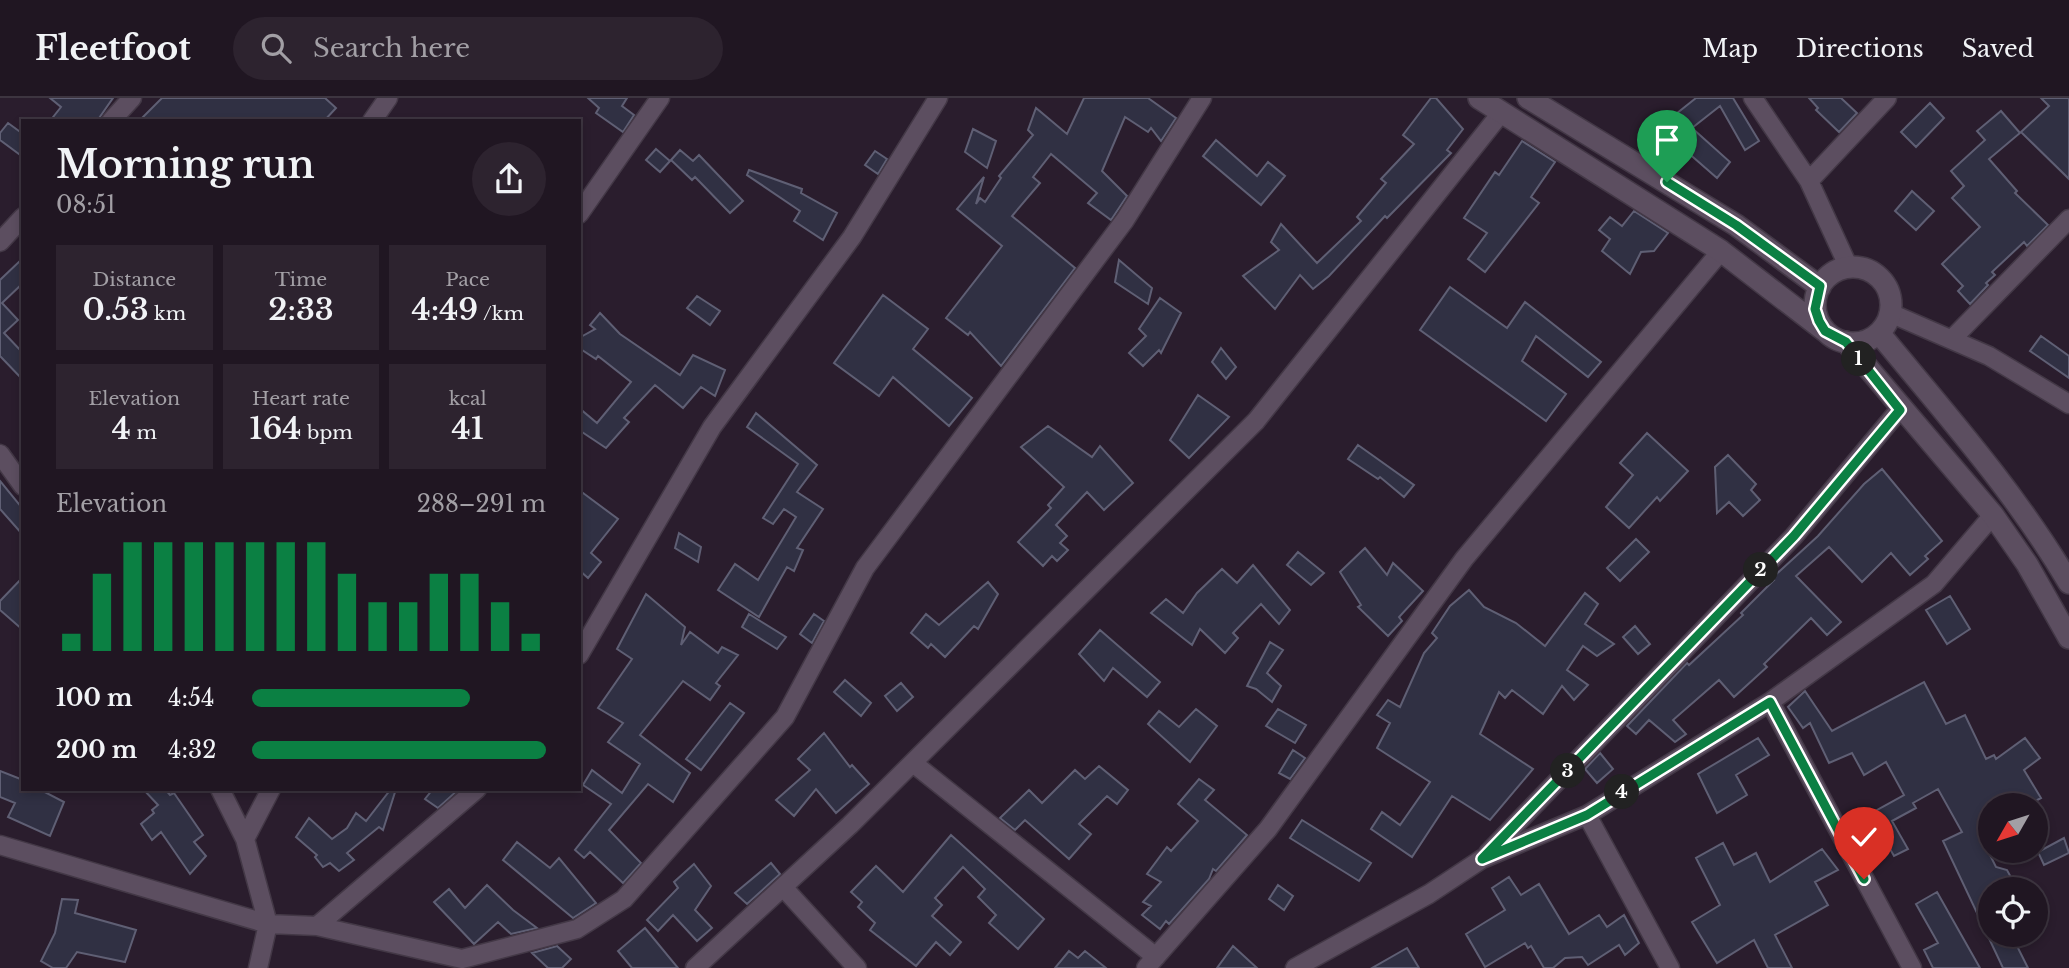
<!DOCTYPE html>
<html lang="en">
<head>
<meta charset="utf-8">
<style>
  :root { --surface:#201622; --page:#2d232f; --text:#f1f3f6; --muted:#a29fa5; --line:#3d3540; --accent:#0b8043 }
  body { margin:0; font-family:"Libre Baskerville",serif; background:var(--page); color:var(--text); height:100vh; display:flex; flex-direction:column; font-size:26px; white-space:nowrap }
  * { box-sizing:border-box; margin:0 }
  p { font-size:23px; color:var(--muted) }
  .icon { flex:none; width:38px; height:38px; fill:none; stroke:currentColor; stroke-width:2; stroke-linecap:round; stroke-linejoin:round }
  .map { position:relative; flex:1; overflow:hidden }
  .side { position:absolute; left:21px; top:21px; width:560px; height:672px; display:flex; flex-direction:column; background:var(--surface); border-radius:0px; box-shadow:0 4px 10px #0003,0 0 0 2px var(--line) }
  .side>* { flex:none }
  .needle { width:46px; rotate:231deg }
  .controls { position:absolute; left:1978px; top:695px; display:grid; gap:14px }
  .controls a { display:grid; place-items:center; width:70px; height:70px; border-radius:50%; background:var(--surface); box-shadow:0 4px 10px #0003,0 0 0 2px var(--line); font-size:35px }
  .pin { position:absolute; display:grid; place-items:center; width:60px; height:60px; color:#fff; margin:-72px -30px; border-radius:50% 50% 50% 0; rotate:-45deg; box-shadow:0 0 7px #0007 }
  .pin .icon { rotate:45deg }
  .km { position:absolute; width:35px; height:35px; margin:-18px; border-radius:50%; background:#222; color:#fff; font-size:19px; line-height:35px; text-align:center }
  .round { display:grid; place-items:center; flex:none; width:74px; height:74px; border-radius:37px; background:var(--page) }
  .overview { display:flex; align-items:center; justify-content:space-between; height:119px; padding:0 35px }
  h1 { font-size:38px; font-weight:600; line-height:52px }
  .stats { display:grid; grid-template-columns:repeat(3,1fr); gap:10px; height:119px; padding:7px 35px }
  .stats div { display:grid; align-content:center; border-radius:0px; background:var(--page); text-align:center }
  .stats b { font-size:30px; font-weight:600 }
  .stats small { font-size:19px; font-weight:400 }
  .stats p { font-size:19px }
  .chart { height:196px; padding:14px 35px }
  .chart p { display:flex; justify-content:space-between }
  .chart svg { width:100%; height:126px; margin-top:7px; stroke:var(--accent); stroke-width:6 }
  ul { padding:0 35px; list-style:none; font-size:23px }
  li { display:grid; grid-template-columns:112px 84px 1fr; align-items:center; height:52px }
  li i { height:18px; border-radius:9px; background:var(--accent) }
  header { display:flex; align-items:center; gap:42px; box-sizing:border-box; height:98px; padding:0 35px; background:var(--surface); border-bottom:2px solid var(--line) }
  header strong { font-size:33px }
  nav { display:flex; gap:38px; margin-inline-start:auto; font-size:24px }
  .search { width:490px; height:63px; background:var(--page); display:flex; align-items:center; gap:18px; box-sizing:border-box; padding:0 24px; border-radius:38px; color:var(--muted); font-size:26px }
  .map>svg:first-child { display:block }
</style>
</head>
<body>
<header>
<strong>Fleetfoot</strong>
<div class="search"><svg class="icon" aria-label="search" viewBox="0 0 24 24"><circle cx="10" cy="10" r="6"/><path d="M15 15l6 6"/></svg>Search here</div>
<nav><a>Map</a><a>Directions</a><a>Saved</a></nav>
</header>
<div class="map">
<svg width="2069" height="870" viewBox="0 0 2069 870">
  <rect width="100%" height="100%" fill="#2a1d2d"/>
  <path fill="#303043" stroke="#5f5f74" stroke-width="2" d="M50,0h63l-16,23h-47l11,-14z
    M162,0h163l11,10 -12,13h-185z
    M588,0h39l-5,8 12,9 -11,17 -27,-19 3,-5z
    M1084,0h64l28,20 -15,23 -10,-13 -3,4 -23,-15 -23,54 25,25 -16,24 -23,-17 9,-10 -46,-39 -18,23 7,6 -28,33 63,52 -74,98 -31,-34 -2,3 -22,-17 56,-72 -45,-37 27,-32 -8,27 4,-6 5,4 16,-24 -2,-2 34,-41 -5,-5 8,-22 31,26z
    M1431,0h5l27,31 -16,21 4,3 -64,65 -2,-2 -56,60 -16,13 -13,-14 -25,34 -32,-33 36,-26 -8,-8 10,-18 36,39 44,-42 -4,-4 29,-34 -5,-4 33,-35 -11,-9z
    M1696,0h37l26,43 -14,9 -25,-44 -28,22 38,34 -13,16 -39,-34 3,-3 -15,-19z
    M1809,0h32l16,15 -18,19 -23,-22 2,-2z
    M2041,0h28v81l-48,-47 28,-26z
    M1930,5l14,15 -28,29 -15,-15z
    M2001,13l19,22 -31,26 28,32 -2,2 33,32 -21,21 -3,-4 -32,30 3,3 -9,8 2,2 -18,19 -12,-13 5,-5 -21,-22 38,-37 -28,-29 12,-12 -13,-15 34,-31 -8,-9z
    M8,25l15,11v23l-23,-17v-7z
    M973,31l23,12 -9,27 -22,-16z
    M1216,42l41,36 11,-14 17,14 -24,29 -58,-49z
    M1522,43l33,21 -24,35 8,6 -54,69 -17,-13 19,-26 -23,-15 31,-46 4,3z
    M656,51l14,12 -10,11 -14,-12z
    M680,52l13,11 6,-6 44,46 -13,12 -35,-36 -3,3 -21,-20z
    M875,53l12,8 -9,15 -13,-9z
    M749,72l53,19 -1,4 36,20 -14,27 -29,-19 6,-10 -53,-36z
    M1912,93l22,20 -18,19 -21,-19z
    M1634,113l34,22 -14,18 -13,1 -11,22 -28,-23 8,-12 -11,-9 11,-13 12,9z
    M23,160v25l-21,20 16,17 -14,13 19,20v27l-23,-24v-76z
    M1119,162l33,28 -4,16 -33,-22z
    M1450,189l57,41 18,-26 76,60 -13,15 -52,-41 -14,25 44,33 -20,27 -126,-91z
    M883,197l45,34 -15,20 59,49 -23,28 -56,-49 -14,19 -45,-33z
    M697,198l23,15 -10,14 -23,-17z
    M1160,200l21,15 -20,40 -2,-3 -16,16 -14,-13 17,-17 -7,-7z
    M600,215l20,21 60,41 13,-20 32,15 -10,26 -14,-9 -18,21 -28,-23 -31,33 5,4 -23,26 -27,-18v-22l18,15 34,-41 -33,-26 -2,3 -17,-11v-10l16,-9 -5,-4z
    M2041,238l28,20v22l-39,-27z
    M1221,250l15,19 -10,12 -14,-17z
    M1198,297l31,22 -40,41 -19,-18z
    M756,315l61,52 -20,27 26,17 -26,39 6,2 -9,21 -7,-4 -28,50 -41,-27 17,-26 23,16 38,-63 -12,-8 -11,15 -10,-6 35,-54 -51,-37z
    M1048,328l44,31 8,-11 33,37 -29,27 -17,-18 -31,33 11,11 -7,7 8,7 -11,11 -5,-5 -9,10 -25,-24 33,-34 -3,-3 16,-18 -43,-40z
    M1647,335l41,38 -28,30 -3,-4 -28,31 -23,-21 27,-32 -13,-12z
    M1358,347l56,40 -10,12 -24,-20 -2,2 -30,-20z
    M1728,357l28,29 -5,6 9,10 -17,16 -14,-14 -12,11 -2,-46z
    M1882,371l60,72 -17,15 3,3 -18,16 -19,-22 -29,29 -33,-35 -33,29 45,46 -14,13 -16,-17 -47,46 3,3 -33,30 -15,-17 -46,40 13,14 -11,8 -26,-22 -13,14 -9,-8 60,-63 2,2 54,-50 -2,-2 33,-33 -2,-2 46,-42 46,-52z
    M0,383l23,28v26l-23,-26z
    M579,392l39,29 -27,34 10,9 -13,16 -9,-8z
    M679,435l22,14 -3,15 -23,-14z
    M1636,441l13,13 -29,29 -13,-13z
    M1365,450l22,27 6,-12 30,28 -24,26 3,4 -14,15 -30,-29 3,-2 -21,-33z
    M1298,454l26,21 -13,12 -24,-20z
    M1253,467l37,45 -11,14 -18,-20 -28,29 5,5 -13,15 -25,-24 -8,16 -41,-32 15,-14 17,14 14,-20 25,-24 15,14z
    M23,479v53l-23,-20v-9z
    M988,484l10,12 -20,35 -4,-3 -29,31 -14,-13 -3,4 -17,-15 15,-19 13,11z
    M1469,492l15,17 32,16 29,23 40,-53 13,11 -13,20 29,20 -17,12 -14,-10 -16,24 21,15 -14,15 -12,-14 -19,28 -31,-24 -7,8 -6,-6 -19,42 53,35 -43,51 -38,-24 -40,61 -41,-28 11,-17 18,13 30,-43 -53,-34 13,-25 -13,-8 11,-15 12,7 24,-54 13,-15 -5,-5 18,-27z
    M646,496l39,33 -4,18 9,-13 28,21 4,-6 16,8 -22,28 4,3 -10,14 -27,-19 -43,54 50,38 -17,29 -25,-18 -39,46 32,33 -18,20 -33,-31 -6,6 -9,-8 36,-46 -28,-19 9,-15 30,23 18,-29 -32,-22 15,-19 -25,-15 34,-49 -15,-10z
    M1950,498l20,33 -23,15 -21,-34z
    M749,516l37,23 -9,12 -35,-22z
    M814,516l10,7 -12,22 -12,-9z
    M1635,528l15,18 -12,10 -15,-17z
    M1100,532l60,52 -13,15 -34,-29 -9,13 -25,-27z
    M1270,544l13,8 -16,23 14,13 -9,16 -16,-13 -9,-3z
    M845,582l26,23 -10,13 -27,-24z
    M1924,584l22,42 19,-9 21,44 8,-4 2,4 29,-21 15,20 -16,12 17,28 -13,7h-38v50l6,12 11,3 6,11 -16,8h-7v45h21l17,34h-25l-60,-127 19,-9 -24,-43 -25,14 3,5 -24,13 16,28 -14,7 -24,-42 34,-19 -18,-33 -22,13 -12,-22 -23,10 -19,-40 -7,5 -15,-21 17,-16 27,40z
    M901,585l12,14 -16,14 -12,-15z
    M730,605l14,10 -43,57 -15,-11z
    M1196,611l21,17 -27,36 -42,-38 11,-13 20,16z
    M1278,611l28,16 -11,18 -29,-17z
    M824,635l26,34 2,-2 17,19 -33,29 -20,-24 -22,27 -18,-16 34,-30 -12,-11z
    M1758,640l11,17 -33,20 11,20 -30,18 -19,-39z
    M1293,652l12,8 -15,21 -11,-6z
    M1600,655l13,16 -16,14 -12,-14z
    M1099,668l29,24 -11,14 -10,-8 -28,28 12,10 -22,25 -44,-39 -10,10 -15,-12 29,-28 13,13 33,-33 10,9z
    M0,673l23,9v9h16l25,13 -14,34 -42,-19 7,-14 -15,-6z
    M1199,681l15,11 -9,10 42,35 -31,36 -3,-2 -4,10 -40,45 -3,-3 -6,8 -18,-14 9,-9 -8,-4 18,-20 -14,-8 20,-27 4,4 27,-30 -20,-17z
    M143,691h22l5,6 4,-2 29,42 -9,7 12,14 -16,18 -29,-42 -9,8 -11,-16 13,-11 -2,-3 6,-5z
    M391,691h5l-13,41 -4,-3 -32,26 7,7 -15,11 -9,-8 -7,4 -8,-10 2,-2 -21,-18 13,-19 23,21 15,-11 9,-15 10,8z
    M433,691h26l-21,19 -13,-9z
    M1302,722l69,43 -12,18 -69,-43z
    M951,737l93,84 -26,30 -29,-26 7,-8 -18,-18 7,-8 -22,-22 -28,31 7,7 -10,11 29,26 -11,13 -14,-13 -20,24 -46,-36 5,-7 -17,-16 4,-5 -11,-10 25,-26 27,26z
    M2064,740l5,15 -25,12 -6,-13z
    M517,744l33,26 9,-10 37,45 -23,15 -70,-58z
    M1723,745l11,22 22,-12 14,29 52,-33 16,21 -23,12 13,23 -53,30 17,33h-24l-14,-28 -37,23 -25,-41 28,-17 -24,-47z
    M771,765l9,11 -33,30 -12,-11z
    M694,766l17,22 -16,24 17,18 -15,13 -24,-26 -15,16 -11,-11 31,-32 -4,-6z
    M1509,779l12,18 18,-11 30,50 30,-19 8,12 17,-12 15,28 -14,12 -6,-10 -31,20 -6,-8 -17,1 -12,10h-9l-13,-22 -3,2 -3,-5 -40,24 -19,-33 39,-24 -13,-22z
    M487,787l26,25 24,18 -26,6 -13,-12 -24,22 -40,-42 15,-13 16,19z
    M1278,787l15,11 -9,14 -15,-11z
    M1937,794l43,76h-47l-9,-18 14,-7 -22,-39z
    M62,801l16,1 -3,13 61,17 -11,32 -48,-10 -11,16h-13l-12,-7 14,-28z
    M645,830l33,40h-46l-14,-17z
    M557,848l14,13 -9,9h-14l-16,-15z
    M1233,848l24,22h-40z
    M1407,850l12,20h-47z
    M1069,853l9,7 7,-7 21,17h-51z"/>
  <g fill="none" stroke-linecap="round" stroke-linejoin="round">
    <g stroke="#433846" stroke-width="21">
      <path id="minor" d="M1753,0l56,83 78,-83
        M111,23l21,-23
        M372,23l16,-23
        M1809,83l40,87
        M579,116l81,-116
        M0,144l23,-25
        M1890,215l99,43 80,48
        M1953,240l116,-119
        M0,356l23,32
        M579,557l133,-228 140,-190 86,-139
        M1770,604l142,266
        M913,665l243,194
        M220,691l25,50 23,85 -10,44
        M1587,717l83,153
        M245,741l26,-50
        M0,747l268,79 49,2 160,-137
        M1488,755l306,-317 106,-127
        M783,789l74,81
        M317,828l145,33 115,-30 47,-30 161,-182 80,-149 260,-348 77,-122
        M695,870l155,-143 406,-404 245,-308
        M1146,870l122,-139 196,-270 257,-308
        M1295,870l134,-74 53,-35 105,-44 183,-113 164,-118 59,-69"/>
    </g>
    <g stroke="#433846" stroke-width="24">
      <path id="tertiary" d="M1479,0l242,153 104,80
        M1528,0l208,127 84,62
        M1815 207a38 38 0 1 1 76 0a38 38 0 1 1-76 0Z
        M1879,235c67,81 137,160 190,250
        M1846,244l147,173 34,49 42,74"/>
    </g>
    <use href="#minor" stroke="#5c4e60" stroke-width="18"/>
    <use href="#tertiary" stroke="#5c4e60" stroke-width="21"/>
  </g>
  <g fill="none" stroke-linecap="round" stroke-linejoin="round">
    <g stroke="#fff" stroke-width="14">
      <path id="route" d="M1667,84l69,43 84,61 -5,23 4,12 6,10 21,11 54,68 -106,126 -312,323 105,-44 183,-113 94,177"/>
    </g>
    <use href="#route" stroke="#0b8043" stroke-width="9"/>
  </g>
</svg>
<div class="controls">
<a><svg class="needle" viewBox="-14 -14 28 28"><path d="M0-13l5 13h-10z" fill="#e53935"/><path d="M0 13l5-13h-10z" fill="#a29fa5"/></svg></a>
<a><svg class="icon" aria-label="locate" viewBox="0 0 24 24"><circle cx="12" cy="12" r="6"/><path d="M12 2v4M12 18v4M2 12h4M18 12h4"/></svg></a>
</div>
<div class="pin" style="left:1667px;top:84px;background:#1e9e55"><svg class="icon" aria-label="arrive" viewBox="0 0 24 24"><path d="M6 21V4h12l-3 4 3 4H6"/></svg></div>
<div class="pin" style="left:1864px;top:781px;background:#d93025"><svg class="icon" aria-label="check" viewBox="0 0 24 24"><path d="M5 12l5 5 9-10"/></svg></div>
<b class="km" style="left:1859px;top:261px">1</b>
<b class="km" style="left:1761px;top:472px">2</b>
<b class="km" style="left:1568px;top:673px">3</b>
<b class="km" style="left:1622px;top:694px">4</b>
<section class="side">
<div class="overview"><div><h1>Morning run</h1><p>08:51</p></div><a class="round"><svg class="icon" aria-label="share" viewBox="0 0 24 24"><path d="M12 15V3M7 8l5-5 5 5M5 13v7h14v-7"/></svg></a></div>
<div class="stats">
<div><p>Distance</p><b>0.53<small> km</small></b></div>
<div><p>Time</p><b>2:33</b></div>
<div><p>Pace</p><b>4:49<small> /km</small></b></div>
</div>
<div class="stats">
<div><p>Elevation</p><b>4<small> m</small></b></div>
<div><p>Heart rate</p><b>164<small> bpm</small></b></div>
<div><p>kcal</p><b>41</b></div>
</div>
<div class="chart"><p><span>Elevation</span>288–291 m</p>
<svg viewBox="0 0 160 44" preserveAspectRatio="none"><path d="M5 44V38M15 44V17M25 44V6M35 44V6M45 44V6M55 44V6M65 44V6M75 44V6M85 44V6M95 44V17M105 44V27M115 44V27M125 44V17M135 44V17M145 44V27M155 44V38"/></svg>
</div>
<ul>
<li><b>100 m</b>4:54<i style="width:74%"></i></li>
<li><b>200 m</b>4:32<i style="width:100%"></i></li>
</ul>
</section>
</div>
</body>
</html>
